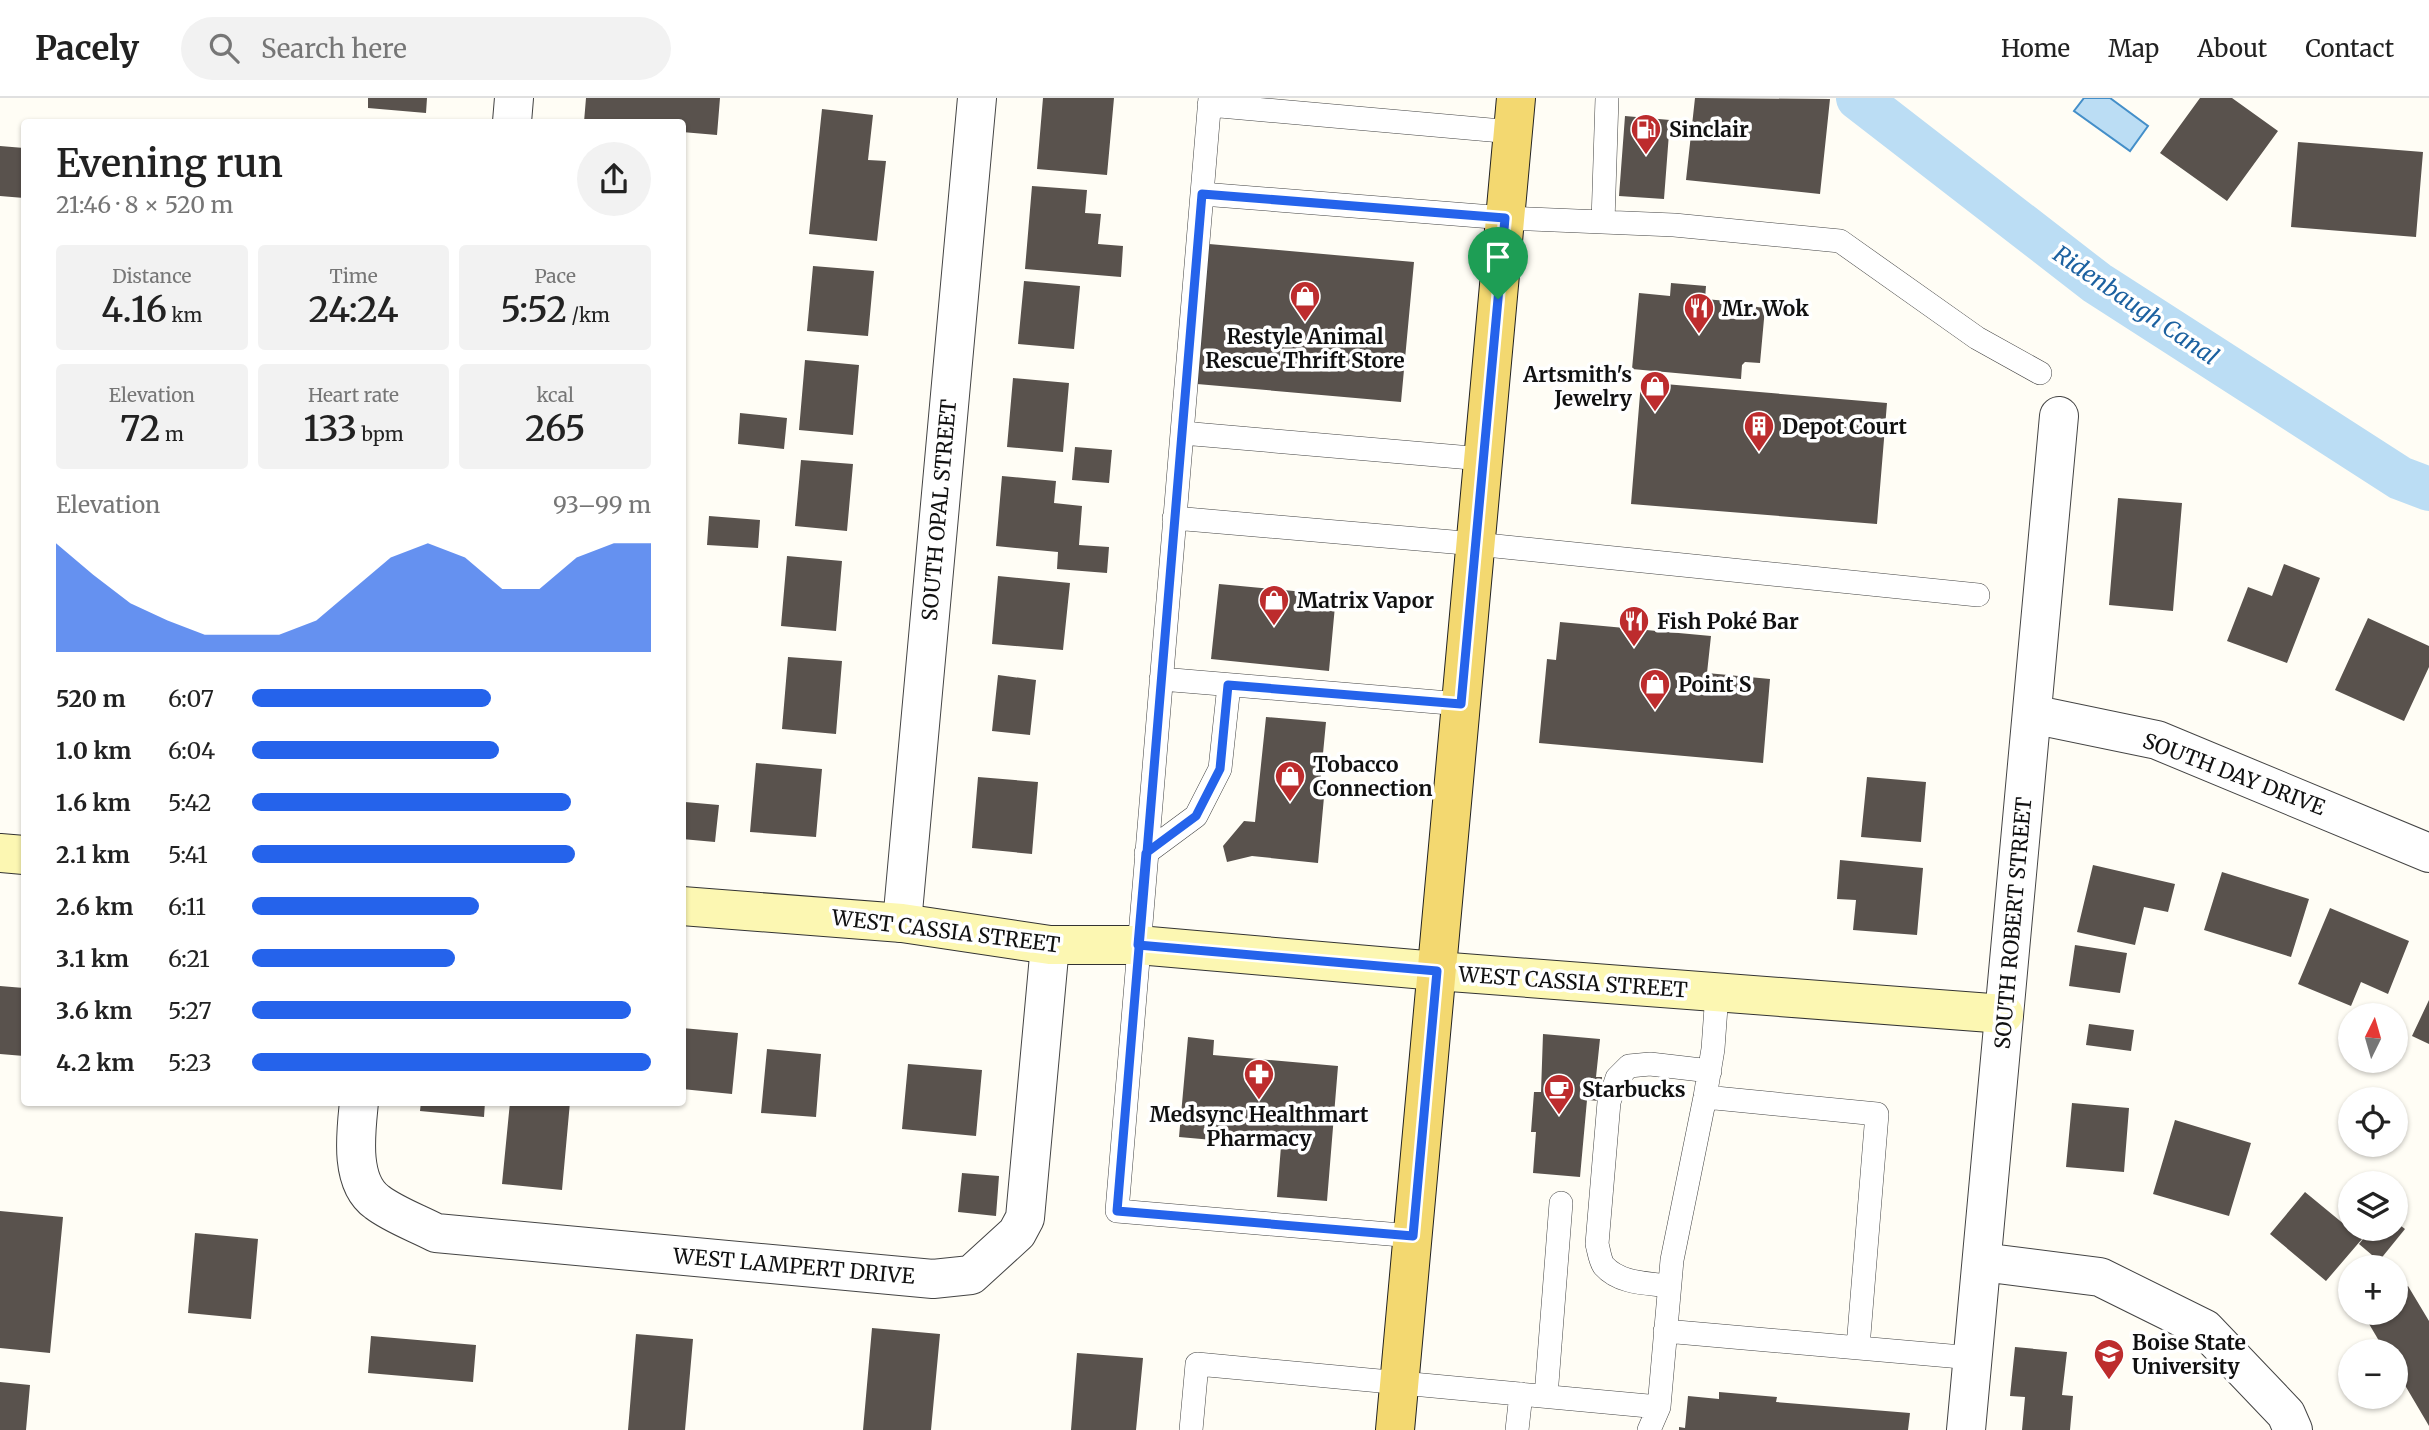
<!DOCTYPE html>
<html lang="en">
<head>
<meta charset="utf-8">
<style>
  :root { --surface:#fff; --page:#f2f2f2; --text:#222; --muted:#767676; --line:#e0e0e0; --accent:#2563eb }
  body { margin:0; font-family:Merriweather,serif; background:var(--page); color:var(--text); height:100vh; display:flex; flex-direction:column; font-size:26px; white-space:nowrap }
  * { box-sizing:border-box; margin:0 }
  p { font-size:23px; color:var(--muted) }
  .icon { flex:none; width:38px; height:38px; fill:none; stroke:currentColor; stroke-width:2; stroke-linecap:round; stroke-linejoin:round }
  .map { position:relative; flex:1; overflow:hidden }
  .panel { position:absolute; left:21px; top:21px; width:665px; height:987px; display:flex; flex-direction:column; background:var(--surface); border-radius:7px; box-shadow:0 2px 5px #0004 }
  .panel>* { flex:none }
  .needle { width:46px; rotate:5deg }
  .controls { position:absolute; left:2338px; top:905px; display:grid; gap:14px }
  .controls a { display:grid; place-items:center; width:70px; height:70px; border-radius:50%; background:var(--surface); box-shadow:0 2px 5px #0004; font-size:35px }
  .pin { position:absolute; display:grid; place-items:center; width:60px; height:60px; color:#fff; margin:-72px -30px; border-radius:50% 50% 50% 0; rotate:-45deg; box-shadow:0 0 7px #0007 }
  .pin .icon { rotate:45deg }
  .round { display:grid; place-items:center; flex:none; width:74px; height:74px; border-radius:37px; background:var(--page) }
  .head { display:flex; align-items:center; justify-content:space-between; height:119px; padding:0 35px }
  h1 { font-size:38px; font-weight:600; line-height:52px }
  .figures { display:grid; grid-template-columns:repeat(3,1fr); gap:10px; height:119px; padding:7px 35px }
  .figures div { display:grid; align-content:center; border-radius:7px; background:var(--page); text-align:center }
  .figures b { font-size:35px; font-weight:600 }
  .figures small { font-size:19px; font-weight:400 }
  .figures p { font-size:19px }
  .chart { height:196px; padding:14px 35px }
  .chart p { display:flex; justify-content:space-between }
  .chart svg { width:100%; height:126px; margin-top:7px; fill:var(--accent); opacity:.7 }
  ul { padding:0 35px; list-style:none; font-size:23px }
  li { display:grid; grid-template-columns:112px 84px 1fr; align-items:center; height:52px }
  li i { height:18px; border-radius:9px; background:var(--accent) }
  header { display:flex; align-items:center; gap:42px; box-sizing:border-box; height:98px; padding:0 35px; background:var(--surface); border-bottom:2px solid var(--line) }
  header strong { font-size:33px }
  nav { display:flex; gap:38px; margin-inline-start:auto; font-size:24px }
  .search { width:490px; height:63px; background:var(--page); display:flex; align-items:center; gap:18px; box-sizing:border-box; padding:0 24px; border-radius:38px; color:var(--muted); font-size:26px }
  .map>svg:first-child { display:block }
</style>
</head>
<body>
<header>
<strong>Pacely</strong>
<div class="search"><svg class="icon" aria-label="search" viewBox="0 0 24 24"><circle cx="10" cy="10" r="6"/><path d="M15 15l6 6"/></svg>Search here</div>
<nav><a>Home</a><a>Map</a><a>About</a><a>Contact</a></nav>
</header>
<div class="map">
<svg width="2429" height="1332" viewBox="0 0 2429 1332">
  <rect width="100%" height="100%" fill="#fffdf5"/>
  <path fill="#bbddf4" stroke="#448fc9" stroke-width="2" d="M2084,0h26l38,28 -18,25 -56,-40z"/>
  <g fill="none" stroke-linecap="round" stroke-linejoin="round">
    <path stroke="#bbddf4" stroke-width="44" d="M1858,0l239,185 303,195 29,11"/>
  </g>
  <path fill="#59524d" d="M368,0h59l-1,15 -58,-5z
    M586,0h134l-3,37 -35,-3v-10h-98z
    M1043,0h71l-7,77 -70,-6z
    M1695,0l135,1 -10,95 -134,-14z
    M2200,0h32l46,33 -51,70 -67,-48z
    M822,11l51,6 -5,45 18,1 -9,80 -68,-7z
    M1625,18l45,4 -6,79 -45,-3z
    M2298,44l125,10 -7,85 -125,-10z
    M0,48l24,2v50l-24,-2z
    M1032,88l55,4 -2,23 16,1 -3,30 25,2 -2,31 -96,-8z
    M1209,146l205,18 -13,140 -204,-18z
    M813,168l61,5 -6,65 -61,-5z
    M1024,183l56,5 -6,63 -56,-5z
    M1671,185l35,3 -1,13 44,4v3l16,2 -5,55 -15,-1 -3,3 -1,14 -109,-10 7,-76 31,3z
    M805,262l54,5 -6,70 -54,-5z
    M1013,280l56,5 -6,69 -56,-5z
    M1641,284l246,21 -10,121 -246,-20z
    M740,315l47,5 -3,31 -46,-5z
    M1075,349l37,3 -3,33 -37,-3z
    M801,362l52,4 -6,67 -52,-5z
    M1002,378l54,5 -2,22 28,3 -3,39 30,2 -2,26 -50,-4 1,-17 -62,-6z
    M2118,400l64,5 -9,108 -64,-6z
    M709,418l51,4 -2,28 -51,-3z
    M787,458l55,5 -6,70 -55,-5z
    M2284,466l36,14 -33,85 -60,-22 21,-54 24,9z
    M998,478l72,7 -7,67 -71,-6z
    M1219,486l117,11 -7,76 -118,-12z
    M2368,520l61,28v21l-25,54 -69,-31z
    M1560,524l151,14 -4,37 63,6 -7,84 -224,-20 8,-84 9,1z
    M788,559l54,4 -6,73 -54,-5z
    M998,577l38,5 -6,55 -38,-4z
    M1266,619l60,5 -6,63 5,1 -7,77 -66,-7 -25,6 -4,-16 21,-25 11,1z
    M756,665l66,6 -6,68 -66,-5z
    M978,679l60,5 -6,72 -60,-6z
    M1867,679l59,5 -5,60 -60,-5z
    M685,704l34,3 -4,37 -33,-3z
    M1840,762l83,8 -6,67 -64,-5 3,-30 -19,-1z
    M2093,767l82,19 -7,28 -24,-5 -9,38 -58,-13z
    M2222,774l87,27 -18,58 -87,-27z
    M2330,810l79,33 -21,53 -27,-12 -10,24 -53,-22z
    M2075,847l52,8 -7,40 -51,-7z
    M0,888l24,2v68l-24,-2z
    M2429,902v44l-17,-8z
    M2089,926l45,6 -3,21 -45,-6z
    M682,930l56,5 -6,61 -50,-5z
    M1543,936l57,5 -4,38h6l-2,24 -13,-1 -7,77 -47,-4 3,-41h-5l3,-40h7z
    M1188,939l26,3 -1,15 125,11 -11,135 -50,-4 4,-51 -102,-9z
    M767,951l54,5 -5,63 -55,-4z
    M908,966l74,6 -6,66 -74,-7z
    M421,1004h64l-1,15 -64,-6z
    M510,1004h60l-8,88 -60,-6z
    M2072,1005l57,5 -5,64 -58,-5z
    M2175,1022l76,23 -22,73 -76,-22z
    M962,1075l37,3 -3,40 -38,-4z
    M2305,1094l57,47 -36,42 -56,-47z
    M0,1113l63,6 -13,136 -50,-5z
    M2396,1124l9,7 -26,32 -20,-17 13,-16h24z
    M195,1135l63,6 -7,80 -63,-6z
    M2408,1188l21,35v105l-33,-56v-19h-11l-23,-39h34v-19z
    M872,1230l68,6 -9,96h-68z
    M636,1236l57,5 -8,91h-57z
    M371,1238l105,9 -3,37 -105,-9z
    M2015,1249l52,5 -5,43 11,1 -3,34h-48l3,-33 -15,-1z
    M1077,1255l66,5 -7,72h-65z
    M0,1284l30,3 -4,45h-26z
    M1719,1294l58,5 -1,5 134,11 -2,17h-229v-3l6,1 3,-32 31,3z"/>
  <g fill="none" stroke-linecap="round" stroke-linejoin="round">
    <g stroke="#444" stroke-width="24">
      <path id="lane" d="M1210,0l-93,1113 296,25
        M1209,7l304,27
        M1202,96l303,24 169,7 166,16 137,97 63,35
        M1603,124l4,-124
        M1182,335l301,26
        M1174,420l302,26 502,51
        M1161,581l300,25
        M1146,755l50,-37 24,-47 9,-84
        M1705,999l172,17 -19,233
        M1669,1188c-21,-3 -49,-2 -65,-20 -4,-5 -5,-15 -7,-22l12,-142 8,-24 12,-12 21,-2 60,7
        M1665,1233l308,27
        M1546,1298l15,-193
        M1191,1332l6,-66 462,43
        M1517,1332l4,-36
        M1649,1332l10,-23 13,-147 33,-163 8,-48 4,-56"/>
    </g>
    <g stroke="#444" stroke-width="40">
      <path id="street" d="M512,24l2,-24
        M2032,616l125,26 272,113
        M902,825l75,-825
        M359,1004c-3,30 -10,80 18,100 17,13 40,21 59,31l497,46 38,-4 46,-42 8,-15 25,-273
        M1982,1164l118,15 105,52 81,85 7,16
        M1966,1332l93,-1014"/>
    </g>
    <g stroke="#333" stroke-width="40">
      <path id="secondary" d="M0,755l24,2
        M682,808l220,17 148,22h88l299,26 567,43"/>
    </g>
    <g stroke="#222" stroke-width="40">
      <path id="primary" d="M1395,1332l121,-1332"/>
    </g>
    <use href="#lane" stroke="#fff" stroke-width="23"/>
    <use href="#street" stroke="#fff" stroke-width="38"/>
    <use href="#secondary" stroke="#fcf7b2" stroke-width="38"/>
    <use href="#primary" stroke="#f3d870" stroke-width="38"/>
  </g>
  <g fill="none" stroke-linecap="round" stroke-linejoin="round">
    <g stroke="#fff" stroke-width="14">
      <path id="route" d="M1498,201l-37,405 -233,-19 -8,84 -24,47 -50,37 -8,92 299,26 -24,265 -296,-25 85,-1017 303,24 -7,81"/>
    </g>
    <use href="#route" stroke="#2563eb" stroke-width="9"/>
  </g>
  <defs>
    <g id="fuel-pin" transform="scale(1.575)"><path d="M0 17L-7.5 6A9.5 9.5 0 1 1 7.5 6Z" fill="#bd2c2d" stroke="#fff"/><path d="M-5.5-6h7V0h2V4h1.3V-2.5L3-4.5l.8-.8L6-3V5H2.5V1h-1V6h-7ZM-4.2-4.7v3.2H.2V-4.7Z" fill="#fff"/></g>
    <g id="shop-pin" transform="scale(1.575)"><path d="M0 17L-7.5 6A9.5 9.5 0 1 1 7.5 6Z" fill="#bd2c2d" stroke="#fff"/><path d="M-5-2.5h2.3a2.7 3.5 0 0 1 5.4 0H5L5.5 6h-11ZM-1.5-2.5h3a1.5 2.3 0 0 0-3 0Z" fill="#fff"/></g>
    <g id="restaurant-pin" transform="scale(1.575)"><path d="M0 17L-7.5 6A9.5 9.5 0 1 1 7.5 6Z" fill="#bd2c2d" stroke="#fff"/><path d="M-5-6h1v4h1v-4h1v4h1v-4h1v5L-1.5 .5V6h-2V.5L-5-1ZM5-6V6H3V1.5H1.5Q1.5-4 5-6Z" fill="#fff"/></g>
    <g id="building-pin" transform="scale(1.575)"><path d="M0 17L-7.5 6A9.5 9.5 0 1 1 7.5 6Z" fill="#bd2c2d" stroke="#fff"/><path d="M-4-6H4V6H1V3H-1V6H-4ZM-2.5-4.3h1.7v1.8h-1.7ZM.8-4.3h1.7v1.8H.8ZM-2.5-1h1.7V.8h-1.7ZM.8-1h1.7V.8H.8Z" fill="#fff"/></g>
    <g id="pharmacy-pin" transform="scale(1.575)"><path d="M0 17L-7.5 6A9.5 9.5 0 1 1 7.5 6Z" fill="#bd2c2d" stroke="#fff"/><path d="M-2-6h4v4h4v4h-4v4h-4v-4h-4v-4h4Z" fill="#fff"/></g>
    <g id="cafe-pin" transform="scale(1.575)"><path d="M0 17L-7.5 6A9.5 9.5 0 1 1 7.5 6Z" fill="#bd2c2d" stroke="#fff"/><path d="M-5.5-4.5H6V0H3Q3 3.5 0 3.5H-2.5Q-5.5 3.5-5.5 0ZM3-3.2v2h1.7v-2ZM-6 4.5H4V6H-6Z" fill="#fff"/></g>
    <g id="university-pin" transform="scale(1.575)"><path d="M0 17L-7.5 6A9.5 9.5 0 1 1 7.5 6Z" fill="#bd2c2d" stroke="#fff"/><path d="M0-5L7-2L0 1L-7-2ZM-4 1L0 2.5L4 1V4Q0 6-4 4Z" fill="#fff"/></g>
  </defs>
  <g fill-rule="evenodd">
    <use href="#fuel-pin" x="1646" y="31"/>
    <use href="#shop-pin" x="1305" y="198"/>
    <use href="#restaurant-pin" x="1699" y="210"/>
    <use href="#shop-pin" x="1655" y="288"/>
    <use href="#building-pin" x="1759" y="328"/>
    <use href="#shop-pin" x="1274" y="502"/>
    <use href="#restaurant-pin" x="1634" y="523"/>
    <use href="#shop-pin" x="1655" y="586"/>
    <use href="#shop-pin" x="1290" y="678"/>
    <use href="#pharmacy-pin" x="1259" y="976"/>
    <use href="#cafe-pin" x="1559" y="991"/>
    <use href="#university-pin" x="2109" y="1256"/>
  </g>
  <g text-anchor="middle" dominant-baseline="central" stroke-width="7" stroke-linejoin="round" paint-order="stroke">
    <g font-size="21" font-weight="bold" fill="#111" stroke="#fff" text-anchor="start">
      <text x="1669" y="31">Sinclair</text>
      <text x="1722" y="210">Mr. Wok</text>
      <text x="1305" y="238" text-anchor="middle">Restyle Animal<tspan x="1305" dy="24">Rescue Thrift Store</tspan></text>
      <text x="1632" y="276" text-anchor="end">Artsmith's<tspan x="1632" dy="24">Jewelry</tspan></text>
      <text x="1782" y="328">Depot Court</text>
      <text x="1297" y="502">Matrix Vapor</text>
      <text x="1657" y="523">Fish Poké Bar</text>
      <text x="1678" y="586">Point S</text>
      <text x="1313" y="666">Tobacco<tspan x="1313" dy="24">Connection</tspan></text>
      <text x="1582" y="991">Starbucks</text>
      <text x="1259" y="1016" text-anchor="middle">Medsync Healthmart<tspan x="1259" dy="24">Pharmacy</tspan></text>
      <text x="2132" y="1244">Boise State<tspan x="2132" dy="24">University</tspan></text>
    </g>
    <g font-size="21" fill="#111" stroke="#fff">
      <text transform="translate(939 412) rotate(-85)">SOUTH OPAL STREET</text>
      <text transform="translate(2234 676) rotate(21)">SOUTH DAY DRIVE</text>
      <text transform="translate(2013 825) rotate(-85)">SOUTH ROBERT STREET</text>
      <text transform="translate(946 833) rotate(7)">WEST CASSIA STREET</text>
      <text transform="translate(1573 884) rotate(4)">WEST CASSIA STREET</text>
      <text transform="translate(794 1168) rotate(5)">WEST LAMPERT DRIVE</text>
    </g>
    <g font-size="23" font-style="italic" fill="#1c61a0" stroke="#fff">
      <text transform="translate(2136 207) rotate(34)">Ridenbaugh Canal</text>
    </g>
  </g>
</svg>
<div class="controls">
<a><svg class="needle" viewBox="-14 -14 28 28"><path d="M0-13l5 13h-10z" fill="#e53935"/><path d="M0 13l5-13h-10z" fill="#767676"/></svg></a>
<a><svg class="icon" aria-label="locate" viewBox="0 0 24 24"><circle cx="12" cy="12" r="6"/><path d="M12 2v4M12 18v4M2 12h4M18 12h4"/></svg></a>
<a><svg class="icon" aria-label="layers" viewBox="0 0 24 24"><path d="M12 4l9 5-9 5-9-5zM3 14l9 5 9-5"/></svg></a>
<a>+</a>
<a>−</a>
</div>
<div class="pin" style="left:1498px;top:201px;background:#1e9e55"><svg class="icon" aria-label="arrive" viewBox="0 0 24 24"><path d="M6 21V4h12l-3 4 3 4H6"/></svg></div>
<section class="panel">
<div class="head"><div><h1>Evening run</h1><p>21:46 · 8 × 520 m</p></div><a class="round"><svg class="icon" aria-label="share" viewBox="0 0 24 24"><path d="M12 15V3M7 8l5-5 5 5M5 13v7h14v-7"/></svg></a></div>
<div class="figures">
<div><p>Distance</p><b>4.16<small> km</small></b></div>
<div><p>Time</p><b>24:24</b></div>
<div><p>Pace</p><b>5:52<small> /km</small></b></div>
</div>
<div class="figures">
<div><p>Elevation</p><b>72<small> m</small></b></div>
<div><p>Heart rate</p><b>133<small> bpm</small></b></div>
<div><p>kcal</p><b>265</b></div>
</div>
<div class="chart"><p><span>Elevation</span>93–99 m</p>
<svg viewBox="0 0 160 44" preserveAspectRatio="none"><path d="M0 44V6L10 17L20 27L30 33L40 38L50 38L60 38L70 33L80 22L90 11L100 6L110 11L120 22L130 22L140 11L150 6L160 6V44z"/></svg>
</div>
<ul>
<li><b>520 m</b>6:07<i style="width:60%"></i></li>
<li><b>1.0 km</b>6:04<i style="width:62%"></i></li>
<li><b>1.6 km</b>5:42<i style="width:80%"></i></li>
<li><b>2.1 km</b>5:41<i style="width:81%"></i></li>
<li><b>2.6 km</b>6:11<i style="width:57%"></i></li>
<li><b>3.1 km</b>6:21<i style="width:51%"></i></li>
<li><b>3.6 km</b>5:27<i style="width:95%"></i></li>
<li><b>4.2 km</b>5:23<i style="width:100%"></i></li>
</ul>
</section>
</div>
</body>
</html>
